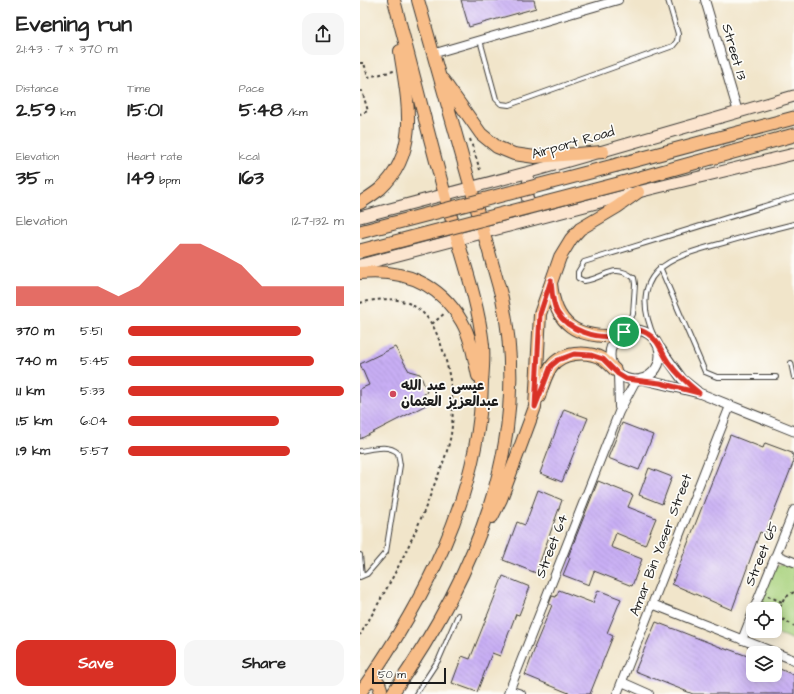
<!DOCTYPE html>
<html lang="en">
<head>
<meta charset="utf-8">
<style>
  :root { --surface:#fff; --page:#f6f6f6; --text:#222; --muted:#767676; --accent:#d93025 }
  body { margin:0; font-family:"Architects Daughter","Playpen Sans Arabic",sans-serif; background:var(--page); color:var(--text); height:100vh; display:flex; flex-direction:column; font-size:15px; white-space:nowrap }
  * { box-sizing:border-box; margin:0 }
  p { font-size:13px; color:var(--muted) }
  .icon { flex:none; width:22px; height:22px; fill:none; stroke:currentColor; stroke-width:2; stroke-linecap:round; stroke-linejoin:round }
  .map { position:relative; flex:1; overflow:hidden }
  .panel { display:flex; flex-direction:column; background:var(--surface); width:360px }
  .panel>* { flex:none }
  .tools { position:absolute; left:386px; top:602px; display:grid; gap:8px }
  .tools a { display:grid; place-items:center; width:36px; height:36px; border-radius:8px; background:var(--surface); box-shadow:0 2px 10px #0003; font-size:20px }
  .scale { position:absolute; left:12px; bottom:10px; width:74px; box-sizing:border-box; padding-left:4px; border:2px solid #1c1c1c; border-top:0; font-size:11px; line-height:14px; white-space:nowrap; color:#1c1c1c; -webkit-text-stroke:3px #fdfcf7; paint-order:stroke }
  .pin { position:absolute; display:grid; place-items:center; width:34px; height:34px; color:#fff; margin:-17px; border:2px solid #fff; border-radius:50%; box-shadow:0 1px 4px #0007 }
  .round { display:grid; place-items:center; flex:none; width:42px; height:42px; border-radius:12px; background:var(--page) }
  .overview { display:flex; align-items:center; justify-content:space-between; height:68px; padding:0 16px }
  h1 { font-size:22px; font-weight:700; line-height:30px }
  .figures { display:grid; grid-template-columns:repeat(3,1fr); gap:6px; height:68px; padding:4px 16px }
  .figures div { display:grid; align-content:center }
  .figures b { font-size:20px; font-weight:700 }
  .figures small { font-size:11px; font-weight:400 }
  .figures p { font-size:11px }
  .chart { height:112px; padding:8px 16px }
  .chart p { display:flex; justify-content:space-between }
  .chart svg { width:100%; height:72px; margin-top:4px; fill:var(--accent); opacity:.7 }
  .action { display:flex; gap:8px; margin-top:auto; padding:8px 16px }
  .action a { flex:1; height:46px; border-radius:12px; background:var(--accent); color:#fff; font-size:16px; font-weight:700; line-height:46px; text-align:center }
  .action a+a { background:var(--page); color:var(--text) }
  ul { padding:0 16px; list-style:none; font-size:13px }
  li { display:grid; grid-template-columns:64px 48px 1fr; align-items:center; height:30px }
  li i { height:10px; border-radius:5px; background:var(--accent) }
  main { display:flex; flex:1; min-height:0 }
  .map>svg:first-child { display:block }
</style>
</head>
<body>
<main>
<section class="panel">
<div class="overview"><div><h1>Evening run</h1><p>21:43 · 7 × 370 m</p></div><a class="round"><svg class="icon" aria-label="share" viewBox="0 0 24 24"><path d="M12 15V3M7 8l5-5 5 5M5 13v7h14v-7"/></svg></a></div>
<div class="figures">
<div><p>Distance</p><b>2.59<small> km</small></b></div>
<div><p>Time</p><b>15:01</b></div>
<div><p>Pace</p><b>5:48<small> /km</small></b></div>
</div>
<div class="figures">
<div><p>Elevation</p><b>35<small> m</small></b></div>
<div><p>Heart rate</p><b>149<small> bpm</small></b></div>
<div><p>kcal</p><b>163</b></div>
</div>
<div class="chart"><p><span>Elevation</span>127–132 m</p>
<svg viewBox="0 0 160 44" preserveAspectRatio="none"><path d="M0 44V32L10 32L20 32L30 32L40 32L50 38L60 32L70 19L80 6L90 6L100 12L110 19L120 32L130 32L140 32L150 32L160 32V44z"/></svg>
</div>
<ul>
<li><b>370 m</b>5:51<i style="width:80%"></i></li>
<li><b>740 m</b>5:45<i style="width:86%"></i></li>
<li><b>1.1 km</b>5:33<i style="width:100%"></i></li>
<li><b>1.5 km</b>6:04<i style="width:70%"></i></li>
<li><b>1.9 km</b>5:57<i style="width:75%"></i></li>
</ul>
<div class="action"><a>Save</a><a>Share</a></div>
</section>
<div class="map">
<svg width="434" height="694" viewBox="0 0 434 694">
  <defs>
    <pattern id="building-back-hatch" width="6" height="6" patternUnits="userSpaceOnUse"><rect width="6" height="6" fill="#c8aef4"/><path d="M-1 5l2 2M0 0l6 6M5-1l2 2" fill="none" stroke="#ab95d1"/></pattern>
  </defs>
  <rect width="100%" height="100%" fill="#fdfcf7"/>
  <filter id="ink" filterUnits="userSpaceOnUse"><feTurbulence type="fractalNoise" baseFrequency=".025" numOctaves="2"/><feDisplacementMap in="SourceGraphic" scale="8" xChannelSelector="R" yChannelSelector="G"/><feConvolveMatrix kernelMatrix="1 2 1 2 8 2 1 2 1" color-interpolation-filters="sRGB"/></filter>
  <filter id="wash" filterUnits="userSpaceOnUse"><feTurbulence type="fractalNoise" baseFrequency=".012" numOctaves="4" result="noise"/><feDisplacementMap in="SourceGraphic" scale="16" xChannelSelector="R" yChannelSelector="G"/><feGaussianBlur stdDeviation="0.9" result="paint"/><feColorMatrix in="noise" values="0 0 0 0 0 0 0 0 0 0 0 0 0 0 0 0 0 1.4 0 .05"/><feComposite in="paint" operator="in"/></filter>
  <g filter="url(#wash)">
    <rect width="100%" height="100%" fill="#f1e5ca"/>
    <path fill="#a8d27d" stroke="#62774c" d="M424,564l10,4v72l-23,-9h4v-22h-19l17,-41z"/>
    <g id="blocks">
      <path fill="url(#building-back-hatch)" d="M101,0h73l2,8 -67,19z
        M35,347l14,24 11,3 7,18 -4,3 5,9 -68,35v-50l9,-4 -9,-21z
        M204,409l24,9 -26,64 -22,-9z
        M262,423l31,12 -14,35 -31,-12z
        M370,435l33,13 2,-5 27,10 2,8 -29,73 -5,-2 -28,78 -60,-26z
        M289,468l23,9 -10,27 -23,-9z
        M238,481l35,14 -5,12 28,11 -11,27 -29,-12 -5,14 31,12 -10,27 -38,-15 -5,14 -26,-10 7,-17 -2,-1z
        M178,490l24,10 -26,73 -33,-13 14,-38 8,3z
        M143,576l27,11 -11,28 -3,-1 -16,42 -8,-3 -15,39 -25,-9 10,-27 8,3z
        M199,590l34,13 5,-13 23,9 -14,34 6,3 -23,58h-19l-46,-19 10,-27h-1l18,-43 -3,-1 3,-8 4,1z
        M296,622l72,28v-1l25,9v17h22v-8l19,8v19h-101l-58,-23z"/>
    </g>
  </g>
  <g filter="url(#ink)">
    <use href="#blocks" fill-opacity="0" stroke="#3c3a36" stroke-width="1"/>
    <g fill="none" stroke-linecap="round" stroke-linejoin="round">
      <g stroke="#3c3a36" stroke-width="6">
        <path id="service" d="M120,40l16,59 5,5 8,1 164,-59 4,-5 1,-7 -10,-34
          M300,267l45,105 12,5h59
          M264,332l9,-18 2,-30 -1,-6c-21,-16 -28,0 -50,3l-6,-3v-6l6,-10 210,-65
          M295,339c-30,-67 14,-82 68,-96 24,-7 47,-13 71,-19
          M431,363l3,14
          M0,451c13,-2 28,-7 38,2l2,12 -14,87 -19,22 -7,3
          M0,555l2,21
          M56,694l23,-35 19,-44"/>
      </g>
      <g stroke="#3c3a36" stroke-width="10">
        <path id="minor" d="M345,0l33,112
          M72,54l186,-54
          M258,374l1,33
          M416,555l18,7
          M292,604l142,56
          M394,609l40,-99
          M382,640l11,-28
          M262,682l27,12
          M149,690l12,4
          M148,694l111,-282 17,-32
          M257,694l113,-288"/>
      </g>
      <g stroke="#3c3a36" stroke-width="11">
        <path id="tertiary" d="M250 355a25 25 0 1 1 50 0a25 25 0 1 1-50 0Z
          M300,348l22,31 15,12
          M281,379l58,14 95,38"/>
      </g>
      <g stroke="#3c3a36" stroke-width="13">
        <path id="secondary" d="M169,180c-5,13 -2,22 6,32
          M0,217l177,-47 257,-74
          M0,265l278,-73 156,-38"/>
      </g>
      <g stroke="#3c3a36" stroke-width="14">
        <path id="primary" d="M83,80l38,54 16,13 17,7 21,3 68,-5
          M0,203c6,-4 14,-9 20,-14 41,-37 27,-91 20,-138
          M0,273c43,-4 80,10 102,49 9,16 12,36 16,54
          M191,283c4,43 26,55 67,53
          M179,397c3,-10 6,-21 12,-30 10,-15 36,-17 52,-8 4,3 8,7 12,11
          M132,517l9,-18 34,-92 5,-93 20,-57 11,-18 9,-10 37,-22 21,-15
          M10,679l9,4 2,6 -2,5
          M0,693c64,-92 120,-197 122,-311 1,-12 2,-25 1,-37 -5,-44 -20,-85 -32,-128 -20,-72 -38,-145 -57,-217
          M32,694c82,-117 141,-251 110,-396l-84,-298"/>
      </g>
      <g stroke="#3c3a36" stroke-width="15">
        <path id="trunk" d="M257,165l177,-47
          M262,183l172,-48"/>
      </g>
      <path stroke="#3c3a36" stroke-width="2" stroke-dasharray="3 3" stroke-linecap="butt" d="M0,63h4l4,14 26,-6
        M0,91h2l6,20 -8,3
        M110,139l10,31
        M0,303c32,-8 59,-5 75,27 14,30 21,71 16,104 -3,18 -11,37 -18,54 -19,52 -45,100 -73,147
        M72,324l13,-11
        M434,592l-10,6 -6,14 1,5 15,9
        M408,596l14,6"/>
      <use href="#service" stroke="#fff" stroke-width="4"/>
      <use href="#minor" stroke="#fff" stroke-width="8"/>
      <use href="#tertiary" stroke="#fff" stroke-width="9"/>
      <use href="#secondary" stroke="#fce5cf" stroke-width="11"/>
      <use href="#primary" stroke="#f8bd88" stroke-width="12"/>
      <use href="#trunk" stroke="#f8bd88" stroke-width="13"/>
      <g stroke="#3c3a36" stroke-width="15" stroke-linecap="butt">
        <path id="trunk-bridge" d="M0,232l257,-67
          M0,251l262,-68"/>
      </g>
      <use href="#trunk-bridge" stroke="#f8bd88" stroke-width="13"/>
    </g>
  </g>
  <g fill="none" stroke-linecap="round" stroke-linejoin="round" filter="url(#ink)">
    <g stroke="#fff" stroke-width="8">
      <path id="route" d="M191,280c1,11 1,22 6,32 11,19 40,27 60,24 12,-2 17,-11 31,-2 11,6 14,20 21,29 9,12 19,21 30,30l-39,-10 -34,-4 -8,-5 -15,-15 -12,-4 -17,-1 -16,6 -7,6 -16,41 5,-93z"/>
    </g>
    <use href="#route" stroke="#d93025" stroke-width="5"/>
  </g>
  <circle fill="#d1495b" stroke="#fdfcf7" stroke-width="1.5" cx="33" cy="394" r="4"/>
  <g text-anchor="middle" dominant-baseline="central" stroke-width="3.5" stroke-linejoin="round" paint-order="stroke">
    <g font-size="14" fill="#1c1c1c" stroke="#fdfcf7">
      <text transform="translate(374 52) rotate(74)">Street 13</text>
      <text transform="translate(213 143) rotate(-16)">Airport Road</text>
      <text transform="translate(301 545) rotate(-69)">Amar Bin Yaser Street</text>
      <text transform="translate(192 546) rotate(-69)">Street 64</text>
      <text transform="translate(402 554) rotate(-68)">Street 65</text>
    </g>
    <g font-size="14" font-weight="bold" fill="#1c1c1c" stroke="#fdfcf7" text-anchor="start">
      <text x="41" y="386">عيسى عبد الله<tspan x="41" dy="16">عبدالعزيز العثمان</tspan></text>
    </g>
  </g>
</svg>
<div class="tools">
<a><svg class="icon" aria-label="locate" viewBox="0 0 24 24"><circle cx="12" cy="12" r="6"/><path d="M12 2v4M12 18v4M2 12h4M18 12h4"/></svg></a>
<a><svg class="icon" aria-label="layers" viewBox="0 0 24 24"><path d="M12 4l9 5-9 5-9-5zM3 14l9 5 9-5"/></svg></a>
</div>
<div class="scale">50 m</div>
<div class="pin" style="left:264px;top:332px;background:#1e9e55"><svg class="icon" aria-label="arrive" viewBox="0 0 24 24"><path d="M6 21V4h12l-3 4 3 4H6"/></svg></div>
</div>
</main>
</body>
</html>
